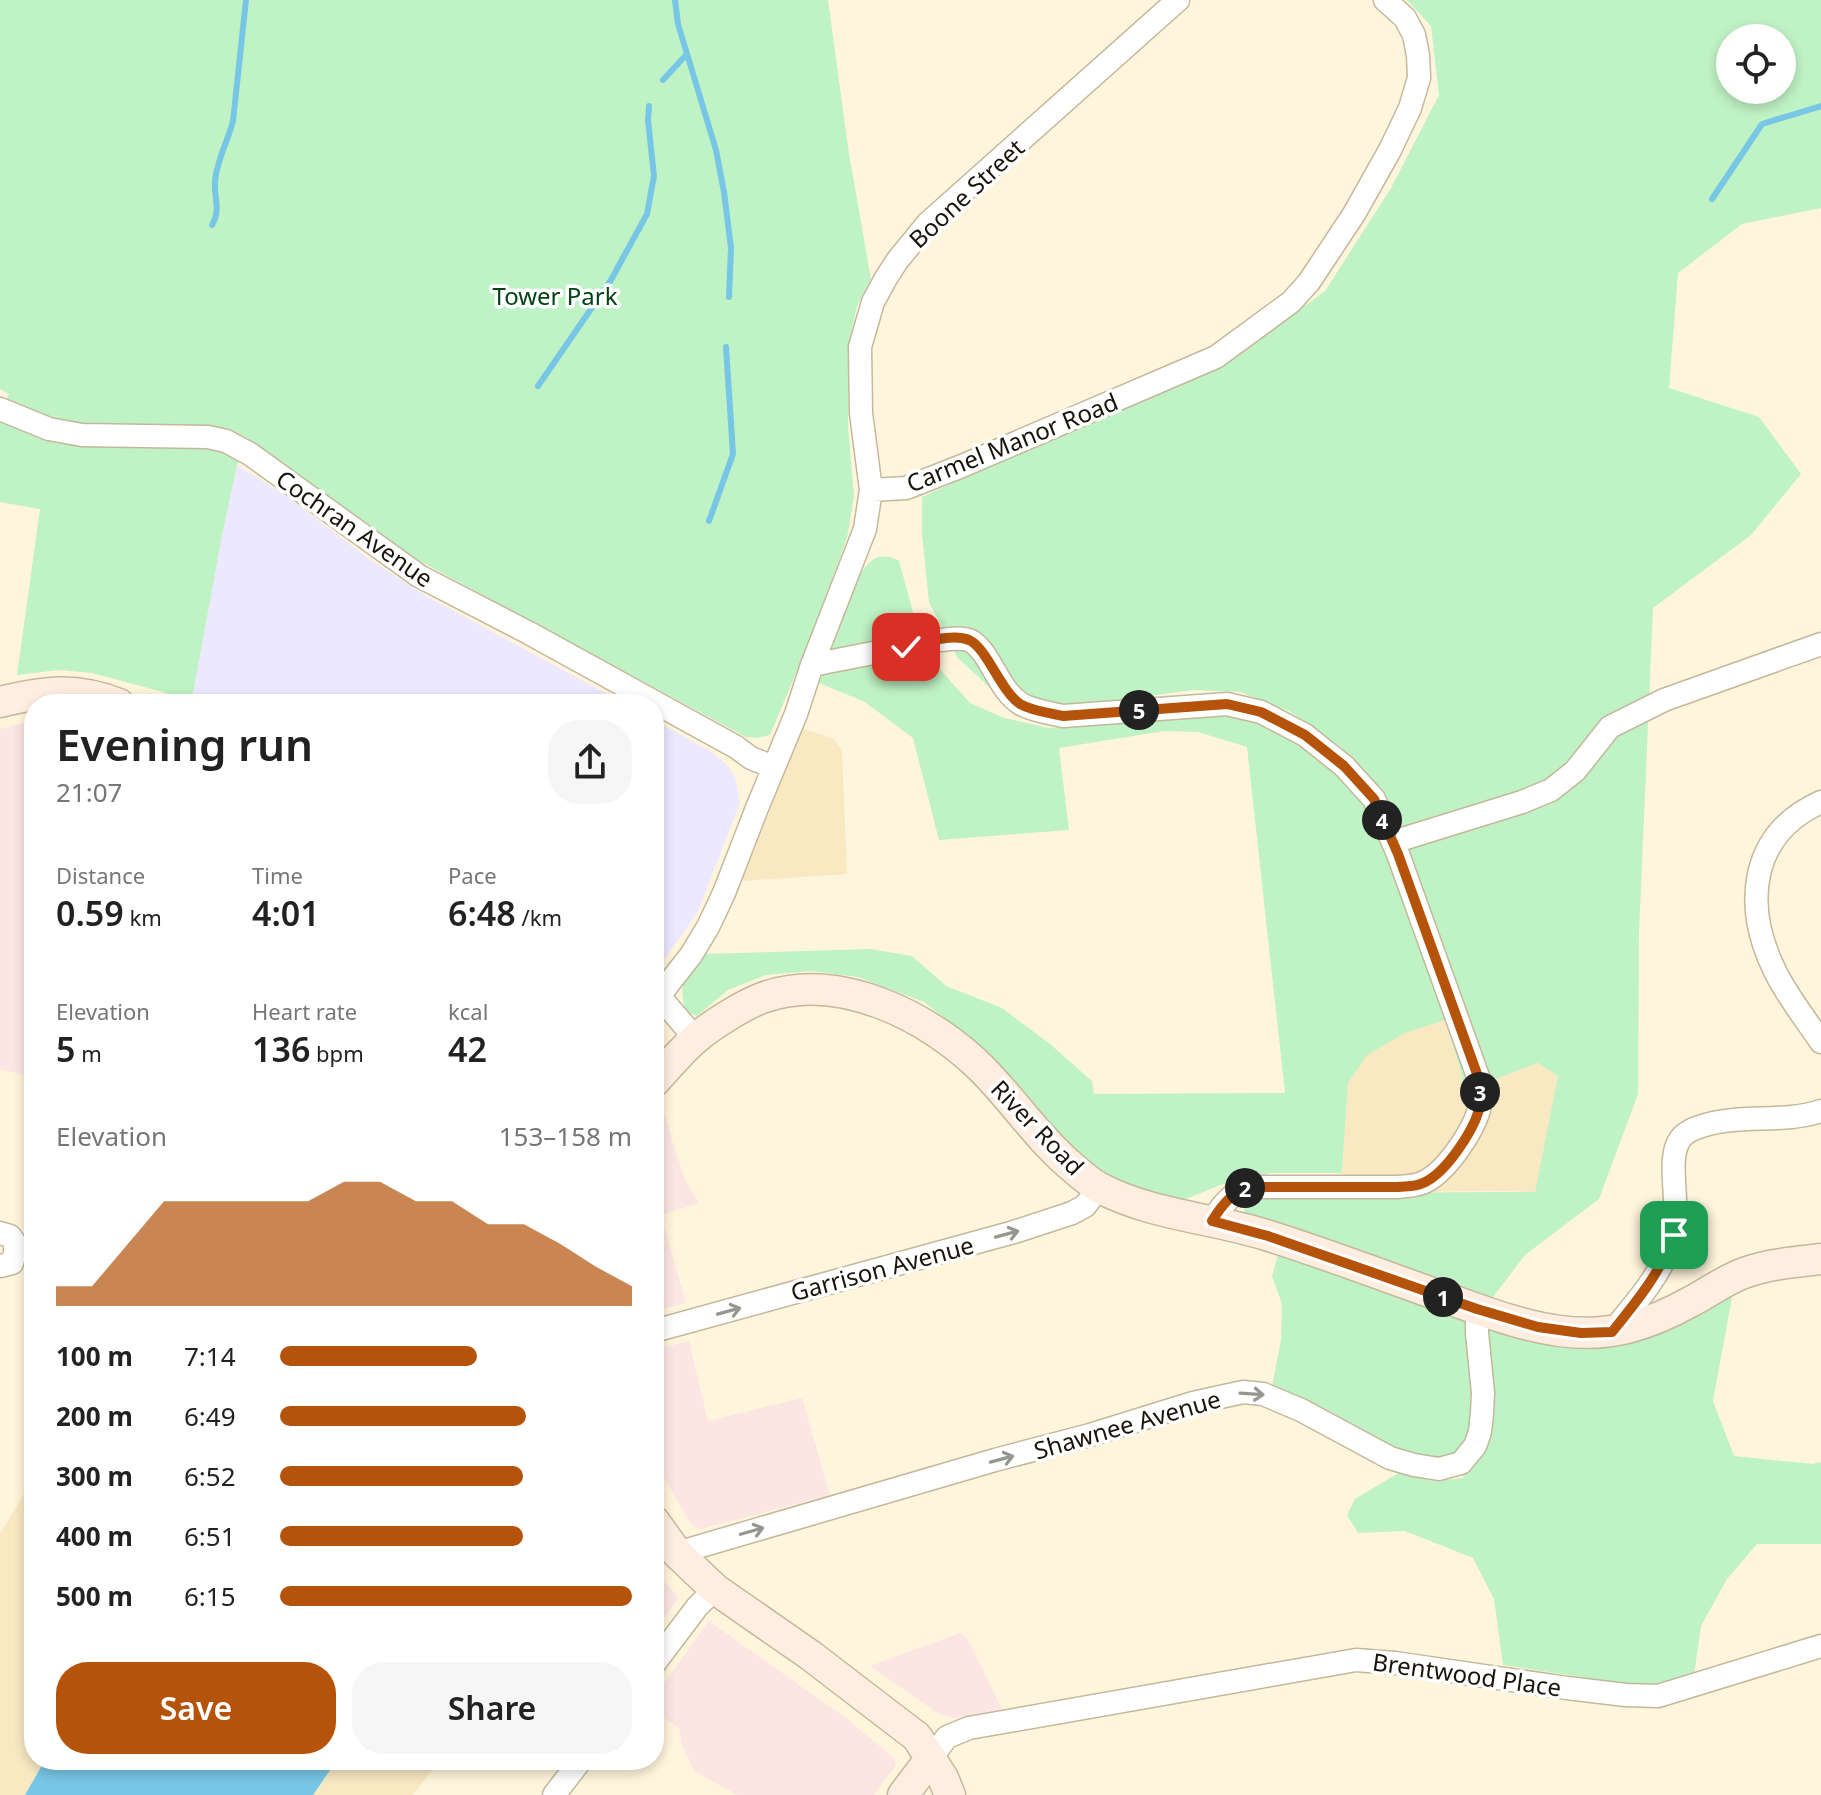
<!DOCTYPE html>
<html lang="en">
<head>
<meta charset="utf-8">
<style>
  :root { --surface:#fff; --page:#f6f6f6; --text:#222; --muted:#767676; --accent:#b45309 }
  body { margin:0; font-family:"Noto Sans",sans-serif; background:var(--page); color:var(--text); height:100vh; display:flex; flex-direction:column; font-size:30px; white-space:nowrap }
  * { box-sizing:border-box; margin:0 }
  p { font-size:26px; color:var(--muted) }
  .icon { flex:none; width:44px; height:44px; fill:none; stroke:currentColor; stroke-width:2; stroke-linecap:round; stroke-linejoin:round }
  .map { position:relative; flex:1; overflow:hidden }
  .details { position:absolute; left:24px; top:694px; width:640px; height:1076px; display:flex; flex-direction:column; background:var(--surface); border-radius:32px; box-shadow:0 4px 12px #0003 }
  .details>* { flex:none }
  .tools { position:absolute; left:1716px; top:24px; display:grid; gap:16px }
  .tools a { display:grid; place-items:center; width:80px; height:80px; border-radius:50%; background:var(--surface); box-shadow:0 4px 12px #0003; font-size:40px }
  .pin { position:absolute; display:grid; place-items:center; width:68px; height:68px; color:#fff; margin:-34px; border-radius:16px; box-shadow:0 4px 12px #0006 }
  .km { position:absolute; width:40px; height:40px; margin:-20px; border-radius:50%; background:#222; color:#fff; font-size:22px; line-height:40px; text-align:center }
  .round { display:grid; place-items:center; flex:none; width:84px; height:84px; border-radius:32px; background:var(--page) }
  .overview { display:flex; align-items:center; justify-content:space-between; height:136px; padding:0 32px }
  h1 { font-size:44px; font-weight:600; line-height:60px }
  .figures { display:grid; grid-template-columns:repeat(3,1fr); gap:12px; height:136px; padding:8px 32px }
  .figures div { display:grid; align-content:center }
  .figures b { font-size:34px; font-weight:600 }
  .figures small { font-size:22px; font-weight:400 }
  .figures p { font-size:22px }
  .chart { height:224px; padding:16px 32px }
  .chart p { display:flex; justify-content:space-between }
  .chart svg { width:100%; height:144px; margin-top:8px; fill:var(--accent); opacity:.7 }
  .cta { display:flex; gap:16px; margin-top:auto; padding:16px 32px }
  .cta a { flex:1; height:92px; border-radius:32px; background:var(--accent); color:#fff; font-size:32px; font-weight:600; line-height:92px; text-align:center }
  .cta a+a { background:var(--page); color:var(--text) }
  ul { padding:0 32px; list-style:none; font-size:26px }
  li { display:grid; grid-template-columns:128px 96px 1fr; align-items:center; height:60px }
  li i { height:20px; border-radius:10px; background:var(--accent) }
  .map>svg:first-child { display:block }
</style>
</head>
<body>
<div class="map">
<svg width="1821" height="1795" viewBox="0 0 1821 1795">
  <rect width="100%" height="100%" fill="#fff5dc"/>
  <path fill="#fbe6e3" d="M34,720v358l-34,-9v-340z
    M663,1110l21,68 15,25 -38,12 25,88 -32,8v-192z
    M689,1341l19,80 94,-23 28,97 -129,34 -9,-3 -38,-66v-110z
    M654,1570l25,28 -25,33z
    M709,1621l137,97 48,40 2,7 -22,30h-137l-43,-24 -12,-25 -3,-18 -25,-17v-14z
    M960,1633l7,5 36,73 -49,7 -15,-4 -69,-48z"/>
  <path fill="#f8e9c3" d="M802,728l32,11 8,11 5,124 -105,7z
    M1445,1020l16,52 4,18 73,-27 20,13 -23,116 -47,-1 -147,2 7,-110 18,-28 39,-22z
    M34,1477v283h406l-27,35h-413v-261z"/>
  <path fill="#ebe8ff" d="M237,465l48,30 84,64 59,38 198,107h-435l31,-168z
    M654,720l56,31 16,13 9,13 5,26 -41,106 -14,22 -31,41z"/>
  <path fill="#bff2c4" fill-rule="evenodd" d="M0,0h828l21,154 22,125 -14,27 -8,36 -1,84 6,71 -7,41 -35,97 -42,100 -13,3 -11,-1 -330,-178 -156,-110 -12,-11 -11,27 -15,71 -31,168 -28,-12 -71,-19 -33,-3 -42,5 23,-166 -40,-7v-90l9,-18 -9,-5z
    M1407,0h414v208l-79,16 -64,49 -9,115 90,29 42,57 -50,61 -98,73 -14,325 -1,161 -39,105 -74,56 -35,46 -245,-88 -3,-14 19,-6 274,-1 23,-116 -20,-13 -74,28 -3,-19 -16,-52 -40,13 -38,22 -19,28 -6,90h-72l-47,11 -45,18 -44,-13 -47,-24 -118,-128 -45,-35 -66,-25 -46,-6 -46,4 -38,15 -31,26 -11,-4c-9,-30 -1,-34 16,-58l168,-5 42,7 34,30 56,22 48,36 42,37 2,13 191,-1 -38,-346 -49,-15 -34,-1 -105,17 10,82 -130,10 -26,-102 -48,-36 -46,-19c10,-27 32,-105 51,-121 9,-8 20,-6 29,-1l17,62 20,42 34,38 34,15 45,10 95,-11 80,-3 35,7 102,49 -20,-23 -52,-36 -49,-19 -47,-2 -116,16 -48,-2 -39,-16 -33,-31 -28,-55 -7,-67v-38l319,-144 84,-62 66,-103 48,-93 -8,-69zM1730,38h52v52h-52z
    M1279,1250l240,86 214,-44 -20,109 21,55 79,8 8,-2v82h-64l-30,35 -26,47 -7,49 -32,9h-35l-124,-19 -9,-66 -21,-41 -68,-27 -47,2 -11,-18 8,-16 45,-27 33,9 31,-3 -11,-19 -9,2 -42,-7 -130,-68 9,-46 1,-36 -10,-28z"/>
  <path fill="#78c6e6" d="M45,1760h292l-24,35h-288z"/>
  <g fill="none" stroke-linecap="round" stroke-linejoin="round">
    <path stroke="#78c6e6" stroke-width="6" d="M675,0l3,24 38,126 8,42 7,56 -2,49
      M663,80l23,-25
      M1712,199l50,-75 59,-18
      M212,225c9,-15 2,-27 3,-43 1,-20 13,-41 18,-61l13,-121
      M538,386l73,-106 36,-66 7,-38 -6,-56 1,-14
      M709,521l24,-67 -7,-107"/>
    <g stroke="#c4b89b" stroke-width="25">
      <path id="street" d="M0,409l49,20 33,6 126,2 18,4 24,13 169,122 110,57 207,114 15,11 22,9
        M871,490l35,-2 56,-22 254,-109 75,-55 18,-20 45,-68 36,-64 20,-42 9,-30 -1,-23 -4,-20 -9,-17 -20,-18
        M812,665l122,-24c10,-1 27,-5 37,0 20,12 27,49 50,63 12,7 29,9 42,12l164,-12 34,8 44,23 39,31 30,33 24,55 83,231c-1,8 0,17 -2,25 -7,23 -34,64 -57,73 -7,3 -16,3 -24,4h-148c-18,5 -28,18 -38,34
        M1821,802c-71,32 -78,102 -47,167 12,26 31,49 47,73
        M1393,842l129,-40 29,-12 24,-19 35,-44 54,-27 157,-56
        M695,1038l-36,-42 32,-41 17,-28 16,-34 33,-85 39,-94 16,-49 53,-136 6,-39 -10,-77 -1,-66 13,-45 13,-24 11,-17 31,-38 250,-223
        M0,1233l10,3 5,7v10l-3,10 -12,3
        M654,1331l360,-99 58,-19 13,-7 14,-18
        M1612,1332c20,-25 44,-51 56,-81 6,-14 7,-28 7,-43 1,-18 -6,-51 4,-67 4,-7 13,-12 20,-14 39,-14 83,-3 122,-16
        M677,1553l318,-93 95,-25 103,-32 50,-11 20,2 38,16 89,48 24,7 25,4 22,-6 14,-17 5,-14 2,-19 1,-20 -6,-60v-24
        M654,1664l43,-57 18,-18
        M931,1758l16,-21 22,-9 387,-68 39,3 172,25 59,7 32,1 163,-50
        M554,1795l27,-35"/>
    </g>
    <g stroke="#c4b89b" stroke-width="33">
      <path id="secondary" d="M0,702c44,-11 76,-15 119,2
        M654,1082c13,-14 26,-30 41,-43 15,-13 48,-34 67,-41 75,-28 167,18 220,71 31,31 55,68 89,97 9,8 20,18 31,23 51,26 110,29 164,46 61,19 121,42 180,63 37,13 75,28 114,33 49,7 89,-6 132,-30 17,-9 33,-21 52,-28 25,-9 51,-11 77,-14
        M654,1521l23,32 38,36 95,66 107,82 26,41 7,17
        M903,1795l28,-37"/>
    </g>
    <use href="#street" stroke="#fff" stroke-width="22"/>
    <use href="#secondary" stroke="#feeee1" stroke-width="30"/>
  </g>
  <defs><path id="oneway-shaft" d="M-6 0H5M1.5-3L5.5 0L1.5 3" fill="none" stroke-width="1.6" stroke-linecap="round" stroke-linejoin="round" transform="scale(2)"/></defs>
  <g stroke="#979590">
    <use href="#oneway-shaft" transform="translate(1007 1234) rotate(-15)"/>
    <use href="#oneway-shaft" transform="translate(729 1311) rotate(-15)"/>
    <use href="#oneway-shaft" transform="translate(1252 1394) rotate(4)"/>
    <use href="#oneway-shaft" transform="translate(1002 1459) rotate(-15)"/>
    <use href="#oneway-shaft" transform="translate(752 1531) rotate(-16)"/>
  </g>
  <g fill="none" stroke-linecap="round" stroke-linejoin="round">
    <g stroke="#fff" stroke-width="16">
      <path id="route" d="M906,647c18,-4 45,-14 63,-7 18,8 31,50 51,64 12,7 30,9 43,12l164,-12 34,8 44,23 39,31 30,33 24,55 83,231c-1,8 0,17 -2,25 -7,23 -34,64 -56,73 -8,4 -17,3 -25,4h-148c-18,5 -28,18 -38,34l56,15 209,73 61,18 43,6 31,-1c25,-31 49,-60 62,-97"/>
    </g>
    <use href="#route" stroke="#b45309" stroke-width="10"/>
  </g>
  <g text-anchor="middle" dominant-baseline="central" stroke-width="7" stroke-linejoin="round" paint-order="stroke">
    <g font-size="24" fill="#181409" stroke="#fff">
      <text transform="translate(966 193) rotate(-43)">Boone Street</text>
      <text transform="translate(1012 442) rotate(-22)">Carmel Manor Road</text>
      <text transform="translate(355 528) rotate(35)">Cochran Avenue</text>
      <text transform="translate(1038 1127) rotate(46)">River Road</text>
      <text transform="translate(882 1268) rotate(-15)">Garrison Avenue</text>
      <text transform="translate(1127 1424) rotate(-16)">Shawnee Avenue</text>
      <text transform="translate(1467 1674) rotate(8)">Brentwood Place</text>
    </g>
    <g font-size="24" fill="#024215" stroke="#fff">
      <text x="555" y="295">Tower Park</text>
    </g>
  </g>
</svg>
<div class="tools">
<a><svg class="icon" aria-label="locate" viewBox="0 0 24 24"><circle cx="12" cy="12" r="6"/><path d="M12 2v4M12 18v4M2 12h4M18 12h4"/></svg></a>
</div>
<div class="pin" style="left:1674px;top:1235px;background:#1e9e55"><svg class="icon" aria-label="arrive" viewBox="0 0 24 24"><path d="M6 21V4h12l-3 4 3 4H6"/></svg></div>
<div class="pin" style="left:906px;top:647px;background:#d93025"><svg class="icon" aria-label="check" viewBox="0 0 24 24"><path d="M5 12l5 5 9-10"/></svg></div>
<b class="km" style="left:1443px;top:1297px">1</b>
<b class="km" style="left:1245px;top:1188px">2</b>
<b class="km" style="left:1480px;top:1092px">3</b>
<b class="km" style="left:1382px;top:820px">4</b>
<b class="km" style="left:1139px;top:710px">5</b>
<section class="details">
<div class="overview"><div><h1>Evening run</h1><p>21:07</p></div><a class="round"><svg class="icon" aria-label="share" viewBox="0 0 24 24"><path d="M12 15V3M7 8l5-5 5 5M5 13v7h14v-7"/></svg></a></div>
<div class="figures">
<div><p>Distance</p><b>0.59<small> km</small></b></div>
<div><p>Time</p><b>4:01</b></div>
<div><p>Pace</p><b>6:48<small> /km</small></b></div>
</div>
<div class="figures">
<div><p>Elevation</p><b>5<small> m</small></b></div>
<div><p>Heart rate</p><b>136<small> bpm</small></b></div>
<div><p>kcal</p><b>42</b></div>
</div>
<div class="chart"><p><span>Elevation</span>153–158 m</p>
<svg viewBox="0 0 160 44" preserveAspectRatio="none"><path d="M0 44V38L10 38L20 25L30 12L40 12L50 12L60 12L70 12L80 6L90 6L100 12L110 12L120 19L130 19L140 25L150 32L160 38V44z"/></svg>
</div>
<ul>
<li><b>100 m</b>7:14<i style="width:56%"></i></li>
<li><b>200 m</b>6:49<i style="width:70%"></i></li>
<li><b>300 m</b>6:52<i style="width:69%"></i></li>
<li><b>400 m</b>6:51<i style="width:69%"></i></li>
<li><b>500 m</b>6:15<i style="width:100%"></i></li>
</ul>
<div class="cta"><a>Save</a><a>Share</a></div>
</section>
</div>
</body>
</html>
